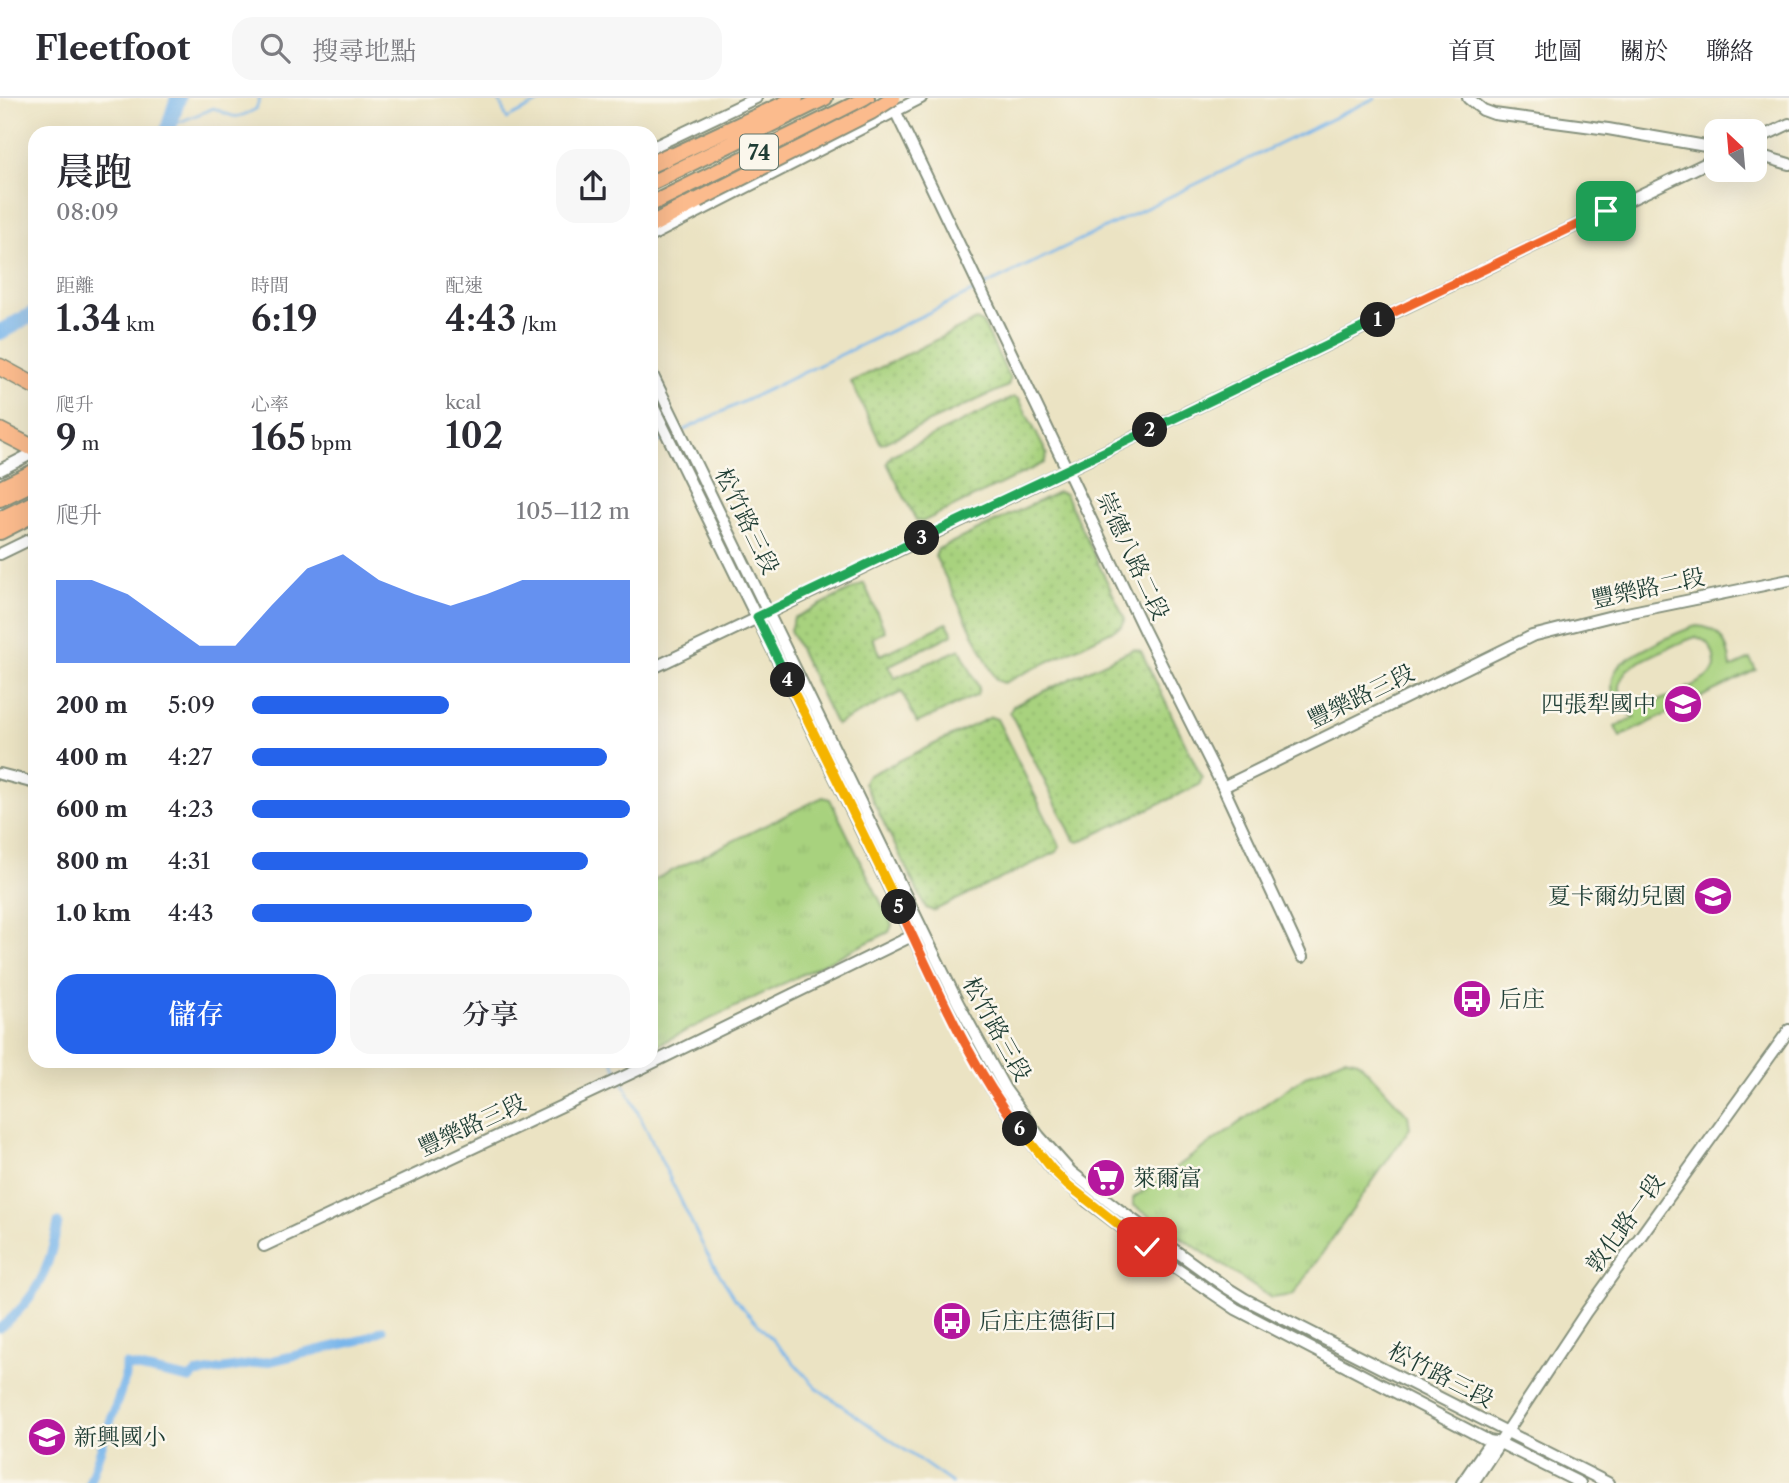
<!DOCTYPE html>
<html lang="zh-TW">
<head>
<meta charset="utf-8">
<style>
  :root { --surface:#fff; --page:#f7f7f7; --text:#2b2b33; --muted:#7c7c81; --line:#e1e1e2; --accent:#2563eb }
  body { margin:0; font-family:"Libre Caslon Text","Noto Serif TC",serif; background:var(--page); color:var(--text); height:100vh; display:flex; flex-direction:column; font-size:26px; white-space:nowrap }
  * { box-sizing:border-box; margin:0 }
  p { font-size:23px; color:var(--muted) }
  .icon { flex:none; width:38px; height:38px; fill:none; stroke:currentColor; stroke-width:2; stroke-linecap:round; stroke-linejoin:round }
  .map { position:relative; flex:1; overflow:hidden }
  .panel { position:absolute; left:28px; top:28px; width:630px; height:942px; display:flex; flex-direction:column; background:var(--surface); border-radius:21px; box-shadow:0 7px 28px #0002 }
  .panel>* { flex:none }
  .needle { width:46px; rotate:334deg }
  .tools { position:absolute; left:1704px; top:21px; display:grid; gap:14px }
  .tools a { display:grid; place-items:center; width:63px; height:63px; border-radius:14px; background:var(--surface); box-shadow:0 7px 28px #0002; font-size:35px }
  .pin { position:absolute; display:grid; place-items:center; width:60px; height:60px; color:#fff; margin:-30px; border-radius:14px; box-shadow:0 4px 10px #0006 }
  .km { position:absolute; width:35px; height:35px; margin:-18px; border-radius:50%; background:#222; color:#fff; font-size:19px; line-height:35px; text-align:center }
  .round { display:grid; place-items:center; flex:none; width:74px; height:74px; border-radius:21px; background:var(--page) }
  .head { display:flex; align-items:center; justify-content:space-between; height:119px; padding:0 28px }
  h1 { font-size:38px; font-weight:600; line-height:52px }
  .figures { display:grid; grid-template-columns:repeat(3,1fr); gap:10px; height:119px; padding:7px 28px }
  .figures div { display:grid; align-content:center }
  .figures b { font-size:35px; font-weight:600 }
  .figures small { font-size:19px; font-weight:400 }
  .figures p { font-size:19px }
  .chart { height:196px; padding:14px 28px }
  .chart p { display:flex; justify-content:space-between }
  .chart svg { width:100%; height:126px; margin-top:7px; fill:var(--accent); opacity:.7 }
  .cta { display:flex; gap:14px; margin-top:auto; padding:14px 28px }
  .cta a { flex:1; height:80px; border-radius:21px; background:var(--accent); color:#fff; font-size:28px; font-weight:600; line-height:80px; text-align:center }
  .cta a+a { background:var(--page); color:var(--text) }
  ul { padding:0 28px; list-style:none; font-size:23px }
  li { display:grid; grid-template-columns:112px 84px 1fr; align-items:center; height:52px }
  li i { height:18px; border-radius:9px; background:var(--accent) }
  header { display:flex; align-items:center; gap:42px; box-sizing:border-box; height:98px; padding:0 35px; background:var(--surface); border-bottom:2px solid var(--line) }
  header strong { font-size:33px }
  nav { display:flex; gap:38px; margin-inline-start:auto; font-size:24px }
  .search { width:490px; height:63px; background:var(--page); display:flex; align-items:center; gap:18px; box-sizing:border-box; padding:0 24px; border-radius:21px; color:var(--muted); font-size:26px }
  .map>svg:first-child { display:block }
</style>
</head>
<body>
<header>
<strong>Fleetfoot</strong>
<div class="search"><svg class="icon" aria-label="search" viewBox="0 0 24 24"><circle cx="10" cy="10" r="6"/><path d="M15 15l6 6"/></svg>搜尋地點</div>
<nav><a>首頁</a><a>地圖</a><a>關於</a><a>聯絡</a></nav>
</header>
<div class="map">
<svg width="1789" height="1385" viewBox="0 0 1789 1385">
  <defs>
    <pattern id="grass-dots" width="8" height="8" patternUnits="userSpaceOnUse" patternTransform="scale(1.75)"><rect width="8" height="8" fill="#a8d27e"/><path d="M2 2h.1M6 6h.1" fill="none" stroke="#90b56e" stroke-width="1.8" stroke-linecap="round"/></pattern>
    <pattern id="park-tufts" width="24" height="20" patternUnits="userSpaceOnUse" patternTransform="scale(1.75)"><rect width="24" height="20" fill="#a8d27e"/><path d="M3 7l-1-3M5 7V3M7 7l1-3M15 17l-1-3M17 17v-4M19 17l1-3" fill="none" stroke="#90b56e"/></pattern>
  </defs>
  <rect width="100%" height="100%" fill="#fbf7ec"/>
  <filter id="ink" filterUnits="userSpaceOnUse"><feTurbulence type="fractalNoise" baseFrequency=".0143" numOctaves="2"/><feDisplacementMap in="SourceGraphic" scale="14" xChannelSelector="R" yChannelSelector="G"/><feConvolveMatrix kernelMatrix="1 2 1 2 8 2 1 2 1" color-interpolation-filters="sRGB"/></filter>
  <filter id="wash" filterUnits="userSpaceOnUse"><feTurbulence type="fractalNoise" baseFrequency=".00686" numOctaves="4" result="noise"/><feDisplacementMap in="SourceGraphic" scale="28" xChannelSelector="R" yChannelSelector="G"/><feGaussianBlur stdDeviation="1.57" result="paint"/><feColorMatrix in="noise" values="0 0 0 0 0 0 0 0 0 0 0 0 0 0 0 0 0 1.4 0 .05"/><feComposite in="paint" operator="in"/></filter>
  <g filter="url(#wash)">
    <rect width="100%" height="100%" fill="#ebe3c3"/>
    <path fill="url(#grass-dots)" stroke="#648859" stroke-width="2" d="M976,222l7,3 27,56 -2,7 -127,58 -30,-62z
      M1014,299l5,2 28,55 -3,9 -122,59 -6,-2 -29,-57 5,-8z
      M1058,394l7,2 60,125 -3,7 -118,57 -8,-3 -61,-124 3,-7z
      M864,485l21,48 -13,7 9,17 66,-32 6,11 -65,32 7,12 65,-29 19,39 -2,7 -60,28 -15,-31 -66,33 -46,-95 4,-12z
      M1133,551l8,2 61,127 -3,7 -120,57 -5,-2 -64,-128 3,-6z
      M991,619l6,2 63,127 -3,6 -124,59 -7,-3 -62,-125 3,-7z"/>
    <path fill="url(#park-tufts)" stroke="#648859" stroke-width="2" d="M823,699l7,2 62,126 -3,7 -238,116v-167z
      M1344,960l14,3 50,54 2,13 -117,167 -22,3 -138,-93v-7l172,-122z"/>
    <path fill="#a8d27e" stroke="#648859" stroke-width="2" fill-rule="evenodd" d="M1697,528c24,1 32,20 34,42l19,-9 6,11 -136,67 -5,-10 20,-10c-11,-5 -18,-11 -22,-23 -2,-9 -1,-19 5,-27 7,-10 65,-38 79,-41zM1696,539c15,4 19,16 19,30l-5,8c-14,10 -85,50 -90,15 -1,-6 3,-16 7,-20 10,-9 56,-29 69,-33z"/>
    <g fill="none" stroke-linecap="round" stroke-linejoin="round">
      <path stroke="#79b6eb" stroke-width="2.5" d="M498,0l9,21 40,-21
        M170,28l44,-18c20,10 22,12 42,1l4,-11
        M984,188l391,-188
        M684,332l294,-141
        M651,348l14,-7
        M612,962l8,16
        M623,984l84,172 28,45 83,90 134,94"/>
      <path stroke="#79b6eb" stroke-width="9" d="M0,1230c38,-31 49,-58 58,-105
        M89,1385l36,-104v-14l65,14 5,-5 76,-13 90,-21 22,-10"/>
      <path stroke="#79b6eb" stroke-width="16" d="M167,35l11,-35
        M0,234l35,-19"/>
    </g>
  </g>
  <g filter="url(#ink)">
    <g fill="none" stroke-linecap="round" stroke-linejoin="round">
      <g stroke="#85907c" stroke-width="14">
        <path id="tertiary" d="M889,0l255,532 79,157 79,170
          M1468,0l15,12 11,4 114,15 109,19
          M1755,42l34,-16
          M651,50l105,-50
          M1755,56l34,10
          M651,138l270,-138
          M651,274l307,631 47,86 34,47 32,36 47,37 106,77 21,13 363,184
          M651,304l297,606 43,79 18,27 43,55 36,33 83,63 65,44 253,132 11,2 80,40
          M0,372l35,-18
          M0,456l35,-17
          M651,571l1066,-511
          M0,676l35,9
          M1223,689l309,-151 80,-20 177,-36
          M264,1148l372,-175 282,-138
          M1462,1385l24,-35 14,-5
          M1473,1385l113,-171 203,-282"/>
      </g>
      <g stroke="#85907c" stroke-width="18">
        <path id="trunk" d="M661,63l135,-63
          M651,85l174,-85
          M651,106l216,-106
          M0,390l35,-17
          M0,401l35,-17
          M0,421l35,-17
          M0,434l35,-18"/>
      </g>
      <g stroke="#85907c" stroke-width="19">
        <path id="motorway" d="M651,66l18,-8
          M651,127l47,-25
          M0,269l35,19
          M0,333l35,18"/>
      </g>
      <use href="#tertiary" stroke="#fff" stroke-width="10"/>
      <use href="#trunk" stroke="#fbbb8d" stroke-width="14"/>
      <use href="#motorway" stroke="#fbbb8d" stroke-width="16"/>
      <g stroke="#85907c" stroke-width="18" stroke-linecap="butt">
        <path id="trunk-bridge" d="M698,102l173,-88 22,-14"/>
      </g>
      <use href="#trunk-bridge" stroke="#fbbb8d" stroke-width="14"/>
    </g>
  </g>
  <g fill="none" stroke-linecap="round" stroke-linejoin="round" filter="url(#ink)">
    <g stroke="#fff" stroke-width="14">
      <path id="split-1" d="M1378,222l228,-109"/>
    </g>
    <g stroke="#fff" stroke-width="14">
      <path id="split-2" d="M1150,332l228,-110"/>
    </g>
    <g stroke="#fff" stroke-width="14">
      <path id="split-3" d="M922,440l228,-108"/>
    </g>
    <g stroke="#fff" stroke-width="14">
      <path id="split-4" d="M788,582l-31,-63 165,-79"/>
    </g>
    <g stroke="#fff" stroke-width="14">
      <path id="split-5" d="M788,582l111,227"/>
    </g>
    <g stroke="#fff" stroke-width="14">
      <path id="split-6" d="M899,809c36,75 69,156 121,222"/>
    </g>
    <g stroke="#fff" stroke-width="14">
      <path id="split-7" d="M1020,1031l32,40 16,16 79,62"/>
    </g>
    <use href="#split-1" stroke="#f0652b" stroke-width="9"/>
    <use href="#split-2" stroke="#22a559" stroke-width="9"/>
    <use href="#split-3" stroke="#22a559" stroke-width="9"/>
    <use href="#split-4" stroke="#22a559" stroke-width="9"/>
    <use href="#split-5" stroke="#f5b400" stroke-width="9"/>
    <use href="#split-6" stroke="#f0652b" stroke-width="9"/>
    <use href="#split-7" stroke="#f5b400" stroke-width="9"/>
  </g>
  <defs>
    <g id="school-disc" transform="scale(2.0125)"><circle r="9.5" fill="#b5179e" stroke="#fbf7ec"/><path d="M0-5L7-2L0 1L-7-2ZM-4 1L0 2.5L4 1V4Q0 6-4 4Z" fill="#fff"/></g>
    <g id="bus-disc" transform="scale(2.0125)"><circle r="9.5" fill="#b5179e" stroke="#fbf7ec"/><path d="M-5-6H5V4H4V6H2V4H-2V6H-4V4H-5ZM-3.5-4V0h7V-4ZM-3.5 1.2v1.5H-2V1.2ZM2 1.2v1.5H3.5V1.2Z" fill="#fff"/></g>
    <g id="supermarket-disc" transform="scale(2.0125)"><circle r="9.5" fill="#b5179e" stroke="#fbf7ec"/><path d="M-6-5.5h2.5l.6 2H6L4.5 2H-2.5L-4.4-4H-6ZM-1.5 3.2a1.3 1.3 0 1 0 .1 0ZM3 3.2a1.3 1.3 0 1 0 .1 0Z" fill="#fff"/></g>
  </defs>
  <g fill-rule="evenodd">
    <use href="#school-disc" x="1683" y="606"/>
    <use href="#school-disc" x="1713" y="798"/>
    <use href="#bus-disc" x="1472" y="901"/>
    <use href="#supermarket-disc" x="1106" y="1080"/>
    <use href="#bus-disc" x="952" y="1223"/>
    <use href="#school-disc" x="47" y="1339"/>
  </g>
  <g text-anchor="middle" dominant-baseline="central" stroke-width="5" stroke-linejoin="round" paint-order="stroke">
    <rect fill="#fbf7ec" stroke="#61756b" stroke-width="2" x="740" y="36.5" width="38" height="35" rx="5"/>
    <g font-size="21" font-weight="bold" fill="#1f3d34">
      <text x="759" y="54">74</text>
    </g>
    <g font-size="23" fill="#1f3d34" stroke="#fbf7ec">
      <text transform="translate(747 423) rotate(64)">松竹路三段</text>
      <text transform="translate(1133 458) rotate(65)">崇德八路二段</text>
      <text transform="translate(1648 490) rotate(-12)">豐樂路二段</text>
      <text transform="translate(1361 598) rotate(-26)">豐樂路三段</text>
      <text transform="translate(997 931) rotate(61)">松竹路三段</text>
      <text transform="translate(472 1027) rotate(-25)">豐樂路三段</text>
      <text transform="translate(1625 1125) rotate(-54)">敦化路一段</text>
      <text transform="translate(1441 1277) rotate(27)">松竹路三段</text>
    </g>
    <g font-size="23" fill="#1f3d34" stroke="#fbf7ec" text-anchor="start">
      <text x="1656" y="606" text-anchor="end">四張犁國中</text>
      <text x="1686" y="798" text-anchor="end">夏卡爾幼兒園</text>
      <text x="1499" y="901">后庄</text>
      <text x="1133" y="1080">萊爾富</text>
      <text x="979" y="1223">后庄庄德街口</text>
      <text x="74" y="1339">新興國小</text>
    </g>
  </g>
</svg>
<div class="tools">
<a><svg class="needle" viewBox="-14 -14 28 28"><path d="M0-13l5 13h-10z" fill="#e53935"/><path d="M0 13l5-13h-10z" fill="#7c7c81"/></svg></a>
</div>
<div class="pin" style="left:1606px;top:113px;background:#1e9e55"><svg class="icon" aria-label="arrive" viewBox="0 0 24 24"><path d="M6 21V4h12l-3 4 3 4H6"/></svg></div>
<div class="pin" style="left:1147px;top:1149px;background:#d93025"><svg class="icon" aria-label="check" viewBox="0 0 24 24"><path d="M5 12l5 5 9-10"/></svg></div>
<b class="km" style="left:1378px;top:222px">1</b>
<b class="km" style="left:1150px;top:332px">2</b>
<b class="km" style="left:922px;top:440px">3</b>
<b class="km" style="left:788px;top:582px">4</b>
<b class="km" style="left:899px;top:809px">5</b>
<b class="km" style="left:1020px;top:1031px">6</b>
<section class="panel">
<div class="head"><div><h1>晨跑</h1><p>08:09</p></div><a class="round"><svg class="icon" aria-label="share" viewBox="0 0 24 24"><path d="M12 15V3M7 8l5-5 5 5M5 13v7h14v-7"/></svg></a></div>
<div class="figures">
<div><p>距離</p><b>1.34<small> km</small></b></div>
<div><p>時間</p><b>6:19</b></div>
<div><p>配速</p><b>4:43<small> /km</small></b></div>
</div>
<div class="figures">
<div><p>爬升</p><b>9<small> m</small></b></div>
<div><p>心率</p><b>165<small> bpm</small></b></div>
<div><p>kcal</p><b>102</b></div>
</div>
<div class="chart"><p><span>爬升</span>105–112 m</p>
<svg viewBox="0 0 160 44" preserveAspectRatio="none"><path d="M0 44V15L10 15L20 20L30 29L40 38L50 38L60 24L70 11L80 6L90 15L100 20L110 24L120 20L130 15L140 15L150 15L160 15V44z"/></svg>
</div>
<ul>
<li><b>200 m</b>5:09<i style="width:52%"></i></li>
<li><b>400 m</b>4:27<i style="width:94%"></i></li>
<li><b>600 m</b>4:23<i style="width:100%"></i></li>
<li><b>800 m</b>4:31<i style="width:89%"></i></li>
<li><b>1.0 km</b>4:43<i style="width:74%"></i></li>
</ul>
<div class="cta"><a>儲存</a><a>分享</a></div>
</section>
</div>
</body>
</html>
